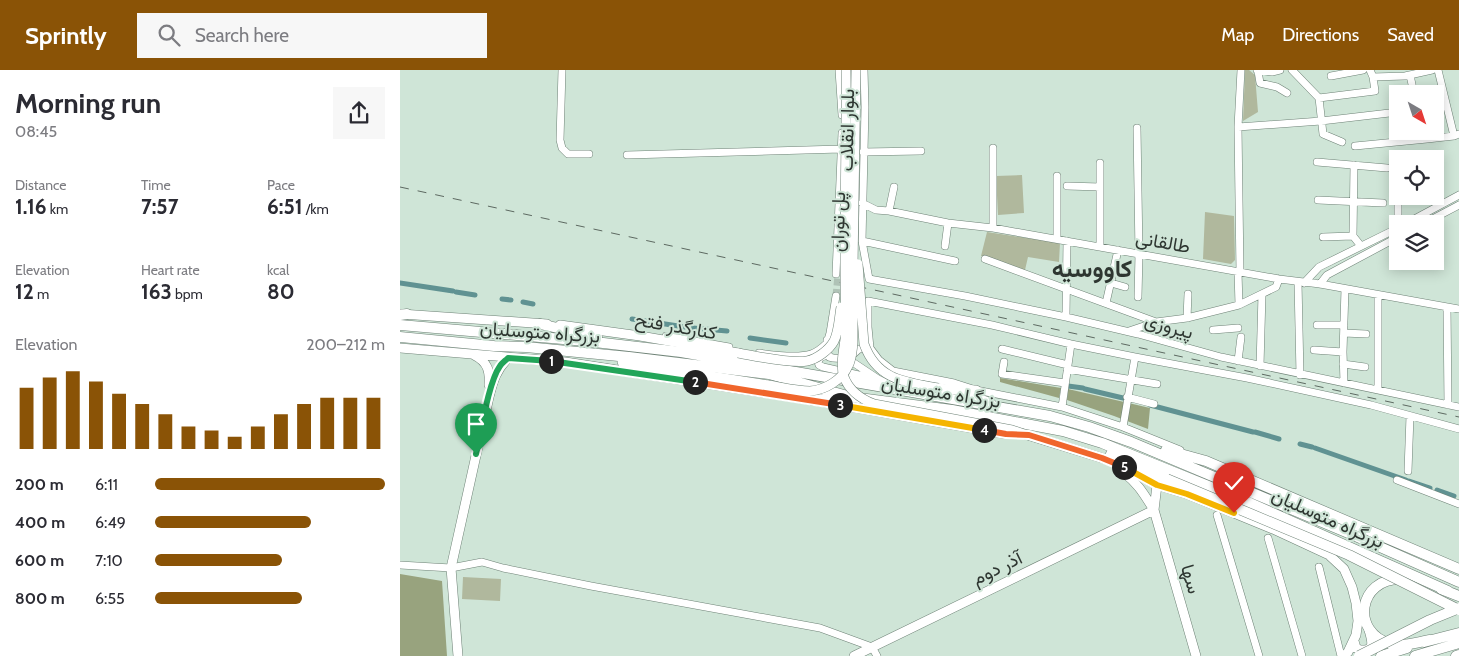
<!DOCTYPE html>
<html lang="en">
<head>
<meta charset="utf-8">
<style>
  :root { --surface:#fff; --page:#f7f7f7; --text:#2b2b33; --muted:#7c7c81; --accent:#8a5306 }
  body { margin:0; font-family:Cabin,Vazirmatn,sans-serif; background:var(--page); color:var(--text); height:100vh; display:flex; flex-direction:column; font-size:19px; white-space:nowrap }
  * { box-sizing:border-box; margin:0 }
  p { font-size:16px; color:var(--muted) }
  .icon { flex:none; width:28px; height:28px; fill:none; stroke:currentColor; stroke-width:2; stroke-linecap:round; stroke-linejoin:round }
  .map { position:relative; flex:1; overflow:hidden }
  .drawer { display:flex; flex-direction:column; background:var(--surface); width:400px }
  .drawer>* { flex:none }
  .needle { width:32px; rotate:141deg }
  .controls { position:absolute; left:989px; top:15px; display:grid; gap:10px }
  .controls a { display:grid; place-items:center; width:55px; height:55px; border-radius:0px; background:var(--surface); box-shadow:0 2px 12px #0003; font-size:25px }
  .pin { position:absolute; display:grid; place-items:center; width:42px; height:42px; color:#fff; margin:-51px -21px; border-radius:50% 50% 50% 0; rotate:-45deg; box-shadow:0 0 5px #0007 }
  .pin .icon { rotate:45deg }
  .km { position:absolute; width:25px; height:25px; margin:-12px; border-radius:50%; background:#222; color:#fff; font-size:14px; line-height:25px; text-align:center }
  .round { display:grid; place-items:center; flex:none; width:52px; height:52px; border-radius:0px; background:var(--page) }
  .head { display:flex; align-items:center; justify-content:space-between; height:85px; padding:0 15px }
  h1 { font-size:28px; font-weight:700; line-height:38px }
  .metrics { display:grid; grid-template-columns:repeat(3,1fr); gap:8px; height:85px; padding:5px 15px }
  .metrics div { display:grid; align-content:center }
  .metrics b { font-size:21px; font-weight:700 }
  .metrics small { font-size:14px; font-weight:400 }
  .metrics p { font-size:14px }
  .chart { height:140px; padding:10px 15px }
  .chart p { display:flex; justify-content:space-between }
  .chart svg { width:100%; height:90px; margin-top:5px; stroke:var(--accent); stroke-width:6 }
  ul { padding:0 15px; list-style:none; font-size:16px }
  li { display:grid; grid-template-columns:80px 60px 1fr; align-items:center; height:38px }
  li i { height:12px; border-radius:6px; background:var(--accent) }
  header { display:flex; align-items:center; gap:30px; box-sizing:border-box; height:70px; padding:0 25px; background:var(--accent); color:#fff }
  header strong { font-size:24px }
  nav { display:flex; gap:28px; margin-inline-start:auto; font-size:18px }
  .search { width:350px; height:45px; background:var(--page); display:flex; align-items:center; gap:12px; box-sizing:border-box; padding:0 18px; border-radius:0px; color:var(--muted); font-size:19px }
  main { display:flex; flex:1; min-height:0 }
  .map>svg:first-child { display:block }
</style>
</head>
<body>
<header>
<strong>Sprintly</strong>
<div class="search"><svg class="icon" aria-label="search" viewBox="0 0 24 24"><circle cx="10" cy="10" r="6"/><path d="M15 15l6 6"/></svg>Search here</div>
<nav><a>Map</a><a>Directions</a><a>Saved</a></nav>
</header>
<main>
<section class="drawer">
<div class="head"><div><h1>Morning run</h1><p>08:45</p></div><a class="round"><svg class="icon" aria-label="share" viewBox="0 0 24 24"><path d="M12 15V3M7 8l5-5 5 5M5 13v7h14v-7"/></svg></a></div>
<div class="metrics">
<div><p>Distance</p><b>1.16<small> km</small></b></div>
<div><p>Time</p><b>7:57</b></div>
<div><p>Pace</p><b>6:51<small> /km</small></b></div>
</div>
<div class="metrics">
<div><p>Elevation</p><b>12<small> m</small></b></div>
<div><p>Heart rate</p><b>163<small> bpm</small></b></div>
<div><p>kcal</p><b>80</b></div>
</div>
<div class="chart"><p><span>Elevation</span>200–212 m</p>
<svg viewBox="0 0 160 44" preserveAspectRatio="none"><path d="M5 44V14M15 44V9M25 44V6M35 44V11M45 44V17M55 44V22M65 44V27M75 44V33M85 44V35M95 44V38M105 44V33M115 44V27M125 44V22M135 44V19M145 44V19M155 44V19"/></svg>
</div>
<ul>
<li><b>200 m</b>6:11<i style="width:100%"></i></li>
<li><b>400 m</b>6:49<i style="width:68%"></i></li>
<li><b>600 m</b>7:10<i style="width:55%"></i></li>
<li><b>800 m</b>6:55<i style="width:64%"></i></li>
</ul>
</section>
<div class="map">
<svg width="1059" height="586" viewBox="0 0 1059 586">
  <rect width="100%" height="100%" fill="#cfe5d7"/>
  <path fill="#b0b89d" d="M845,0h4l6,5 3,37 -15,9z
    M622,105l2,38 -26,2 -2,-39z
    M805,142l29,4 1,44 -4,4 -28,-5z
    M587,162l73,11 -1,19 -31,-5 -3,13 -44,-14z
    M63,507l38,2 -1,22 -38,-2z"/>
  <path fill="#98a37e" d="M600,308l61,10 -2,10 -59,-16z
    M668,319l82,19 -2,21 -34,-13 -47,-16z
    M0,504l42,7 5,75h-47z"/>
  <g fill="none" stroke-linecap="round" stroke-linejoin="round">
    <path stroke="#609292" stroke-width="5" d="M0,213l53,8
      M56,222l19,3
      M102,229l9,1
      M123,232l10,2
      M232,249l53,8
      M293,258l34,3
      M350,268l36,5
      M668,316l15,2
      M685,319l38,9
      M750,335l103,27
      M855,362l24,7
      M900,374l12,3
      M915,378l91,32
      M1009,411l21,7
      M1037,420l17,6"/>
    <path stroke="#afc2b6" stroke-width="7" stroke-dasharray="7 3.5" stroke-linecap="butt" d="M436,226l2,-21"/>
    <g stroke="#6e8276" stroke-width="8">
      <path id="minor" d="M162,0l-2,70 2,8 6,6h21
        M439,0l3,45
        M464,0l1,37 -3,134 7,38 96,17 101,21 72,17 83,23 238,50
        M857,0l15,2 8,-2
        M892,0l27,28 4,36 19,8
        M1038,0l16,66
        M858,1l2,12 17,4 10,6
        M1010,5l4,19
        M931,6l32,-6
        M973,7l32,-1 27,-6
        M919,28l56,-7 -2,-14 -3,-7
        M838,57l83,-6 77,-9
        M737,58l2,126 -1,43
        M955,76l72,-7 27,-3 5,-2
        M593,78v80
        M463,82l58,-1
        M227,85l214,-6
        M917,92l70,6
        M954,95l-1,71 8,10
        M667,116l33,1
        M998,126v28
        M918,130l65,3
        M462,133l14,7 13,1 59,12 45,5 286,51 41,5 139,25
        M489,141l5,-24
        M1005,154l54,-29
        M1023,154l36,-19
        M923,167l30,-1
        M657,169v-63
        M462,171l93,20
        M545,176l3,-23
        M700,177v-84
        M585,189l171,63
        M838,202l1,33
        M840,202l-2,-145 3,-57
        M436,204l6,-141
        M898,212l2,93
        M711,213l14,4
        M904,213l15,-16 79,-39
        M920,214l7,-9 71,-38
        M436,226l-6,37 -3,10 1,10 1,4 4,1 15,1 11,-10 11,-1 9,12 14,11 61,12 22,7 86,17 61,20 57,23
        M706,233l12,-53
        M1047,237l1,98
        M666,247l1,-76
        M787,248l1,-24
        M917,255h27
        M813,260l25,-2
        M729,261l27,-9 31,-4 52,-13 37,-18 3,-8
        M944,263l22,1
        M266,266l63,11
        M470,278l-2,-21v-26l124,24 79,19 64,13 112,21 124,27 88,24
        M602,279l66,16
        M914,280l29,2
        M359,283c14,2 39,5 52,1 6,-2 11,-6 16,-11v-3
        M424,286l-4,2 -2,4 1,3 4,2 49,11
        M448,289l30,20 14,7
        M838,291l3,-24
        M604,292l-2,12 63,9
        M943,294l22,3
        M860,296l2,-72
        M667,299l90,15
        M944,313l-1,-31 2,-63
        M978,320v-95
        M727,327l27,7
        M662,337l9,-63
        M723,357l12,-70
        M1008,401l2,-55
        M997,410l62,24
        M817,445l42,141
        M868,468l34,118
        M0,495l51,3 31,-6 21,6 88,18 229,42 52,19 5,9
        M919,497l22,89"/>
    </g>
    <g stroke="#6e8276" stroke-width="10">
      <path id="major" d="M1,244l146,10
        M160,255l80,11 98,17
        M0,278l165,14 247,38 194,34h18l78,24 18,6 37,21 30,9 47,19 39,16 56,26 15,14 8,18 4,16 2,18 -2,14 -8,17 -4,4
        M74,285c14,7 16,16 15,30
        M222,292l146,23
        M538,318l18,2h20
        M556,320l35,13
        M724,403c14,10 21,23 30,37l42,146
        M754,440l3,-25
        M954,571l2,7 4,2c16,1 12,-9 9,-20
        M58,586l-7,-88 38,-171c4,-16 7,-27 19,-39
        M454,586l300,-146"/>
    </g>
    <g stroke="#6e8276" stroke-width="11">
      <path id="highway" d="M0,245l7,-1
        M140,254l57,13
        M0,255l186,16 95,11 369,64 39,11 42,15 222,93 106,47
        M0,267l94,9 32,1 103,10 140,17 82,23 101,13 111,21 39,12 148,60 198,88
        M412,330l32,-3
        M766,380l40,11 253,108
        M711,384l56,25
        M1001,509c-43,-1 -51,54 -10,65 12,3 27,-2 39,-4
        M1041,519l18,7
        M1024,572l35,-9
        M981,586l26,-8
        M1015,586l44,-13
        M1056,586l3,-1"/>
    </g>
    <use href="#minor" stroke="#fff" stroke-width="7"/>
    <use href="#major" stroke="#fff" stroke-width="9"/>
    <use href="#highway" stroke="#fff" stroke-width="10"/>
    <path stroke="#5d6961" stroke-width="1" stroke-dasharray="9 9" stroke-linecap="butt" d="M0,117l1059,230"/>
    <g stroke="#6e8276" stroke-width="10" stroke-linecap="butt">
      <path id="major-bridge" d="M446,0c1,86 -3,172 0,258 0,15 -7,34 -2,49 5,13 17,22 30,27l138,26 12,4
        M458,194l6,80c13,36 41,38 74,44
        M338,283c17,3 53,11 69,8 10,-2 22,-11 27,-20 5,-10 5,-23 7,-34
        M368,315c13,2 29,6 42,6 15,-1 32,-11 38,-25 4,-7 4,-15 5,-23v-76l3,-197"/>
    </g>
    <g stroke="#6e8276" stroke-width="11" stroke-linecap="butt">
      <path id="highway-bridge" d="M767,409l182,76 110,55
        M959,586l71,-36 29,-12"/>
    </g>
    <use href="#major-bridge" stroke="#fff" stroke-width="9"/>
    <use href="#highway-bridge" stroke="#fff" stroke-width="10"/>
  </g>
  <g fill="none" stroke-linecap="round" stroke-linejoin="round">
    <g stroke="#fff" stroke-width="10">
      <path id="split-1" d="M76,384c5,-21 12,-71 24,-88 2,-3 5,-5 8,-8l43,3"/>
    </g>
    <g stroke="#fff" stroke-width="10">
      <path id="split-2" d="M151,291l144,21"/>
    </g>
    <g stroke="#fff" stroke-width="10">
      <path id="split-3" d="M295,312l145,23"/>
    </g>
    <g stroke="#fff" stroke-width="10">
      <path id="split-4" d="M440,335l144,25"/>
    </g>
    <g stroke="#fff" stroke-width="10">
      <path id="split-5" d="M584,360l22,4 23,1 73,23 22,9"/>
    </g>
    <g stroke="#fff" stroke-width="10">
      <path id="split-6" d="M724,397l33,18 30,9 47,19"/>
    </g>
    <use href="#split-1" stroke="#22a559" stroke-width="6"/>
    <use href="#split-2" stroke="#22a559" stroke-width="6"/>
    <use href="#split-3" stroke="#f0652b" stroke-width="6"/>
    <use href="#split-4" stroke="#f5b400" stroke-width="6"/>
    <use href="#split-5" stroke="#f0652b" stroke-width="6"/>
    <use href="#split-6" stroke="#f5b400" stroke-width="6"/>
  </g>
  <g text-anchor="middle" dominant-baseline="central" stroke-width="4" stroke-linejoin="round" paint-order="stroke">
    <g font-size="19" fill="#2e3631" stroke="#cfe5d7">
      <text transform="translate(447 60) rotate(-89)">بلوار انقلاب</text>
      <text transform="translate(438 152) rotate(-89)">پل توران</text>
      <text transform="translate(763 172) rotate(10)">طالقانی</text>
      <text transform="translate(276 256) rotate(10)">کنارگذر فتح</text>
      <text transform="translate(769 256) rotate(16)">پیروزی</text>
      <text transform="translate(140 262) rotate(4)">بزرگراه متوسلیان</text>
      <text transform="translate(541 322) rotate(9)">بزرگراه متوسلیان</text>
      <text transform="translate(928 448) rotate(24)">بزرگراه متوسلیان</text>
      <text transform="translate(597 498) rotate(-26)">آذر دوم</text>
      <text transform="translate(791 509) rotate(74)">سها</text>
    </g>
    <g font-size="24" font-weight="bold" fill="#2e3631" stroke="#cfe5d7">
      <text x="692" y="198">کاووسیه</text>
    </g>
  </g>
</svg>
<div class="controls">
<a><svg class="needle" viewBox="-14 -14 28 28"><path d="M0-13l5 13h-10z" fill="#e53935"/><path d="M0 13l5-13h-10z" fill="#7c7c81"/></svg></a>
<a><svg class="icon" aria-label="locate" viewBox="0 0 24 24"><circle cx="12" cy="12" r="6"/><path d="M12 2v4M12 18v4M2 12h4M18 12h4"/></svg></a>
<a><svg class="icon" aria-label="layers" viewBox="0 0 24 24"><path d="M12 4l9 5-9 5-9-5zM3 14l9 5 9-5"/></svg></a>
</div>
<div class="pin" style="left:76px;top:384px;background:#1e9e55"><svg class="icon" aria-label="arrive" viewBox="0 0 24 24"><path d="M6 21V4h12l-3 4 3 4H6"/></svg></div>
<div class="pin" style="left:834px;top:443px;background:#d93025"><svg class="icon" aria-label="check" viewBox="0 0 24 24"><path d="M5 12l5 5 9-10"/></svg></div>
<b class="km" style="left:151px;top:291px">1</b>
<b class="km" style="left:295px;top:312px">2</b>
<b class="km" style="left:440px;top:335px">3</b>
<b class="km" style="left:584px;top:360px">4</b>
<b class="km" style="left:724px;top:397px">5</b>
</div>
</main>
</body>
</html>
